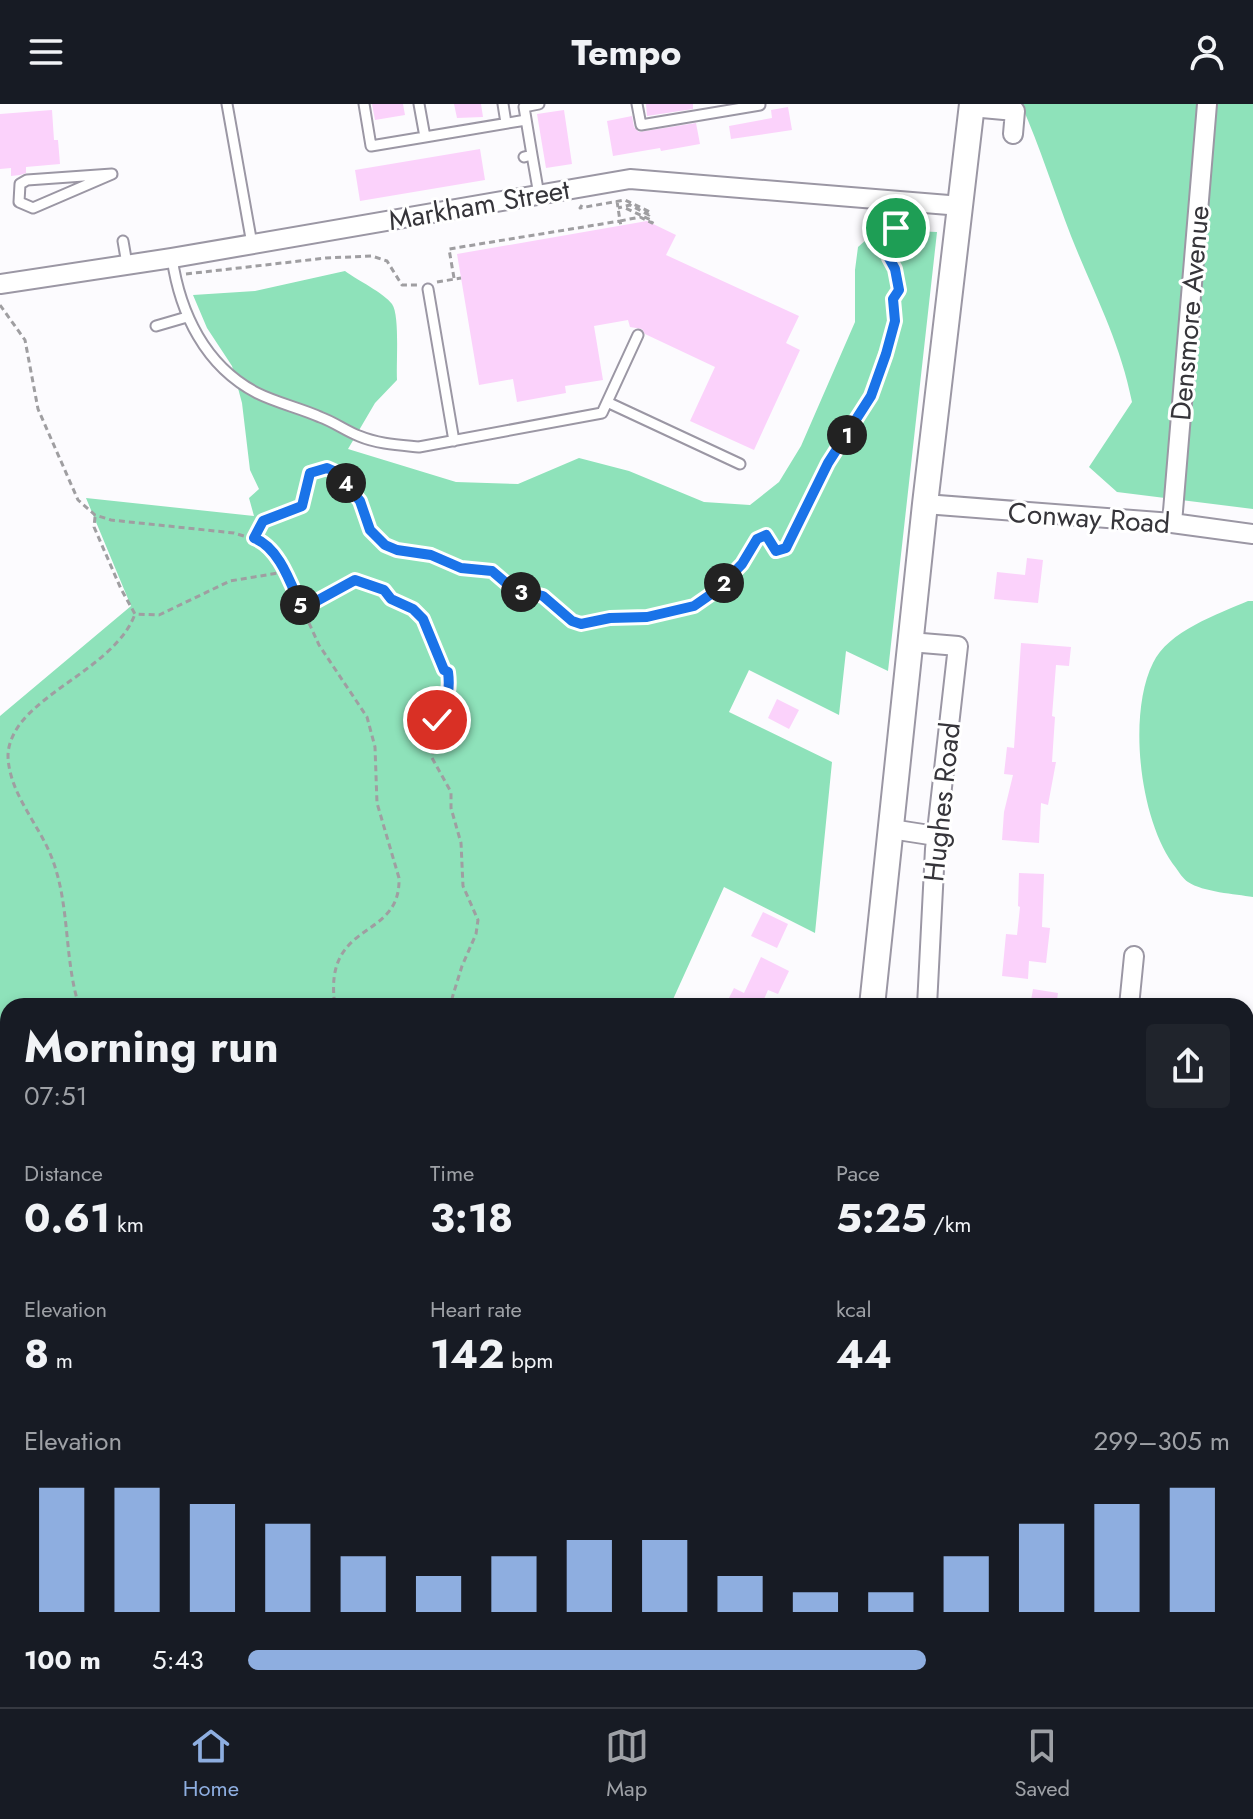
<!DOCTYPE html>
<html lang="en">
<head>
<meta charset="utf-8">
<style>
  :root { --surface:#171b24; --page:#20242c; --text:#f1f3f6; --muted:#9ea1a6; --line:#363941; --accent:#8eaee0 }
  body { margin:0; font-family:Jost,sans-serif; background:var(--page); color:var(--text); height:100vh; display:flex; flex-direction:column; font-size:30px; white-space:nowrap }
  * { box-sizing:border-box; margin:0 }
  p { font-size:26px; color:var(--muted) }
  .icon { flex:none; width:44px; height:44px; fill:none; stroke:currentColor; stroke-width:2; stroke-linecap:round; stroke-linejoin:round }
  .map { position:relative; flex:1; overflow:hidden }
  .drawer { position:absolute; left:0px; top:894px; width:1254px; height:710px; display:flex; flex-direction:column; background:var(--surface); border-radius:24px 24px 0 0; box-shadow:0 4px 12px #0003 }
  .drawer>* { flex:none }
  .pin { position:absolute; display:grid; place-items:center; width:68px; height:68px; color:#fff; margin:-34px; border:4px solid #fff; border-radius:50%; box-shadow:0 2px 8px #0007 }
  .km { position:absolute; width:40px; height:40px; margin:-20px; border-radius:50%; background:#222; color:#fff; font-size:22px; line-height:40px; text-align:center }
  .round { display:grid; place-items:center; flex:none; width:84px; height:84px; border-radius:8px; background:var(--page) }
  .overview { display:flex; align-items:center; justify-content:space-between; height:136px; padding:0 24px }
  h1 { font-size:44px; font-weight:700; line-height:60px }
  .figures { display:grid; grid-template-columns:repeat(3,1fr); gap:12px; height:136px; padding:8px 24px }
  .figures div { display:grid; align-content:center }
  .figures b { font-size:40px; font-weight:700 }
  .figures small { font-size:22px; font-weight:400 }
  .figures p { font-size:22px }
  .chart { height:224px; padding:16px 24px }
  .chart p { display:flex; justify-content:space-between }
  .chart svg { width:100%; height:144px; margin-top:8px; stroke:var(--accent); stroke-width:6 }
  ul { padding:0 24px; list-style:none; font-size:26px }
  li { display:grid; grid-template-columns:128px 96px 1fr; align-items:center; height:60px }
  li i { height:20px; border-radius:10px; background:var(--accent) }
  header { display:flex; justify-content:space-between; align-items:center; height:104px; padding:0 24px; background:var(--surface); font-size:36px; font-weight:700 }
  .menu { display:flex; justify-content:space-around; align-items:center; height:112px; border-top:2px solid var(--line); background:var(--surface); font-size:22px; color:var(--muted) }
  .menu a { display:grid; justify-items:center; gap:4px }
  .menu .current { color:var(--accent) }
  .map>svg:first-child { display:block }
</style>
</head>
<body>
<header><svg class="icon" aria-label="menu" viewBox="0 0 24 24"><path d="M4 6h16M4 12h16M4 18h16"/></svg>Tempo<svg class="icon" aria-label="person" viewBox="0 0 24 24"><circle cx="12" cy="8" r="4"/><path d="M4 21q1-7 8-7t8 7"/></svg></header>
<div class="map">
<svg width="1253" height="1603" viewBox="0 0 1253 1603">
  <rect width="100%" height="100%" fill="#fcfbfe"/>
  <path fill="#8ee2ba" d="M1021,0h232v405l-136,-17 -28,-25 43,-65c-12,-61 -38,-108 -61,-166 -17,-44 -31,-89 -50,-132z
    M913,127l24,1 -49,439 -42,-20 -7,64 -90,-45 -20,42 103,50 -17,171 -91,-46 -54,119h-662v694h748l-2,7h-754v-991l131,-110 -45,-108 168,18 -5,-18 10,-9 -9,-19 -8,-67 -10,-37 -25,-38 -14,-33 62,-4 90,-20c12,9 39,22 47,33 8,11 4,59 5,76l-22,23 -27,46 108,33 62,2 61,-26 50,13 75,31 46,3 29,-23 22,-36 54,-124v-52l3,-23 17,-15z
    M1248,497h5v296c-18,-3 -50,-5 -65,-15 -5,-3 -9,-10 -12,-14 -36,-45 -49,-153 -23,-205 15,-32 65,-49 95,-62z
    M1246,1075l7,2v526h-371l-1,-7h365z"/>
  <path fill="#5ee5ee" d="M0,1262l8,2v332h559l1,7h-568z"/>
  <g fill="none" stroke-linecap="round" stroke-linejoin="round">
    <path stroke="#5ee5ee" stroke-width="4" d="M0,1233l8,3
      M686,1596l2,7"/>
  </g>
  <path fill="#fbd2fb" d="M372,0h31l2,11 -30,5z
    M454,0h27l2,13 -26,1z
    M646,0h47v5l-46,7z
    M788,3l4,23 -61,9 -2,-13 43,-8 -1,-8z
    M52,6l2,30h4l2,24 -34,3v6l-6,2 -9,1v-8l-11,1v-55z
    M564,6l8,54 -26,4 -9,-54z
    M632,12l2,11 5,5 57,-9 4,21 -39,7 -1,-3 -47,8 -6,-35z
    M480,45l5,31 -125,21 -5,-31z
    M647,117l29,14 -10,20 133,61 -13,27 14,7 -46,100 -64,-29 25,-54 -70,-33 -3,-5 -12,-2 -2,-7 -34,6 9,54 -38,6 1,7 -49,9 -4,-23 -34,6 -22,-131z
    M1027,454l16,2 -5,43 -44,-4 3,-27 28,3z
    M1021,539l50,4 -2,19 -13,-1 -4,51 3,1 -3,45h4l-8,43 -7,-2 -2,40 -37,-3 2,-28 9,-37 -9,-1 3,-27 7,1z
    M777,595l22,11 -10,19 -21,-11z
    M1019,769l25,1 -2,53 8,1 -4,35 -17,-2 -1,18 -26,-3 4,-42 11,1 3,-28 -2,-1z
    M763,808l25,12 -11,24 -26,-12z
    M761,853l28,14 -11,23 -10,-4 -7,16h-26l-8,-4 7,-14 10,5z
    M1033,885l25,4 -2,13h-26z"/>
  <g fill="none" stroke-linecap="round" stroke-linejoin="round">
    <g stroke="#9b97a4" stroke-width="13">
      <path id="service" d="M227,0l25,140
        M364,0l7,42 54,-9
        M419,0l6,33 101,-17
        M503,0l3,19
        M637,0l4,21 119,-20
        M532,51l-8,-48 15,-3
        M524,53l8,-2 7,40
        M112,70l-79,34 -14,-6 1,-18 7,-4z
        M123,137l4,23
        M172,154c8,55 33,108 85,135 20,10 43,15 63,24 14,5 26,14 39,19 19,8 40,9 60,11l183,-34 36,-78
        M428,185l26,152
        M156,222l31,-9
        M607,298l133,62
        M831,1596l2,7"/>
    </g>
    <g stroke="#9b97a4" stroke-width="22">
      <path id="minor" d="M971,3l44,4 -2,23
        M0,180l172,-26 458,-79 331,27
        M925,400l247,19 81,11
        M1172,419l35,-419
        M910,538l48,4 -23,203 -8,157
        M891,725l45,7
        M1129,902l5,-50
        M1246,998l7,1"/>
    </g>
    <g stroke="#9b97a4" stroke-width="28">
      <path id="secondary" d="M872,902l53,-502 47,-400
        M796,1603l1,-7"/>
    </g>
    <path stroke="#9f9ea1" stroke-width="3" stroke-dasharray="6 4" stroke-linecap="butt" d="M617,97l3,20 20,-4 12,6 1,-2 -30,-14
      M582,101l-2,3 45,-8 25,12 -1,3 -19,-10 -12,3
      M186,170l140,-16 46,-2 15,5 15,24h16
      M454,174l-5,-29 171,-28 1,5
      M437,178l24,-4
      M0,201l25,35 13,69 40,91 17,15 16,5 123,13 30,9 5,6 24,40 26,57 48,72 8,30 2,56 22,75c2,64 -77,40 -64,128
      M95,413l-1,10 27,62 14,25 24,1 71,-34 54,-9
      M254,434l9,-17 39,-15 8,-33 6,-4 11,-1 9,4 24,29 10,29 15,15 12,5 34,5 30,13 31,3 21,18 30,7 29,25 9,3 29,-6 37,-1 47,-11 23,-16 25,-26 15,-25 9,-4 10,16 10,-3 42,-85 43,-67 15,-42 9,-33 -2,-22 6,-9 -4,-21 -6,-11 2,-22 11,-18
      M302,505l53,-29 29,10 7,9 22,10 10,10 21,51 4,2 2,14 -3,17 -10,17 -5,38 19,34v16l10,35 2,43 15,34 -2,14 -14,32 -9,29 -1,4 5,7
      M79,902c-16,-51 -8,-105 -30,-155 -14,-31 -40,-60 -41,-95 0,-18 13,-36 26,-47 31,-29 86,-54 101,-95
      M0,933l8,5
      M763,1603l1,-7"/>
    <use href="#service" stroke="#fff" stroke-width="9"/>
    <use href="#minor" stroke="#fff" stroke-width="18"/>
    <use href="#secondary" stroke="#fff" stroke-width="24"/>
  </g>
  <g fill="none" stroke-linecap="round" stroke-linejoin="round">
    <g stroke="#fff" stroke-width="16">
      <path id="route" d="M437,616c8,-20 14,-25 11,-48l-4,-2 -21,-51 -10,-10 -22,-10 -7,-9 -29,-10 -53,29c-11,-24 -22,-61 -48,-71l9,-17 39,-15 8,-33 17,-5 9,4 24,29 10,29 15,15 12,5 34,5 30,13 31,3 21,18 30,7 29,25 9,3 29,-6 37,-1 47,-11 23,-16 25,-26 15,-25 9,-4 10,16 10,-3 42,-85 43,-67 15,-42 9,-33 -2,-22 6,-9 -4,-21 -6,-11 2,-22 5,-8"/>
    </g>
    <use href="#route" stroke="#1a73e8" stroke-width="10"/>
  </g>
  <g text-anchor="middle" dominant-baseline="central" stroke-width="6" stroke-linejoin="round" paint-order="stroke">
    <g font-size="28" fill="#36353a" stroke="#fff">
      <text transform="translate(479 101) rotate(-10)">Markham Street</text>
      <text transform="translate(1190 209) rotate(-85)">Densmore Avenue</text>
      <text transform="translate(1089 414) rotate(4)">Conway Road</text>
      <text transform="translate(942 698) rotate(-84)">Hughes Road</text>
    </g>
  </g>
</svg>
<div class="pin" style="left:896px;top:124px;background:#1e9e55"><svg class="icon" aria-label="arrive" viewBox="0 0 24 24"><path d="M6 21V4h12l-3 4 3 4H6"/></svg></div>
<div class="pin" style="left:437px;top:616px;background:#d93025"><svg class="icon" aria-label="check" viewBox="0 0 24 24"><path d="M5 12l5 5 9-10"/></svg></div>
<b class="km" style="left:847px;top:331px">1</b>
<b class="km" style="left:724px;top:479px">2</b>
<b class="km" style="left:521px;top:488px">3</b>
<b class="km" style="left:346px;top:379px">4</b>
<b class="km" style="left:300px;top:501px">5</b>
<section class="drawer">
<div class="overview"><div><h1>Morning run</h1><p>07:51</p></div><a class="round"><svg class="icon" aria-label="share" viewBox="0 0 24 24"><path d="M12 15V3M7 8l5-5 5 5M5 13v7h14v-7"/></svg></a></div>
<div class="figures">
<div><p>Distance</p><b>0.61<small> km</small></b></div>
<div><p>Time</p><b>3:18</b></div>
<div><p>Pace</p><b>5:25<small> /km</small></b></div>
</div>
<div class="figures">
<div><p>Elevation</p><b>8<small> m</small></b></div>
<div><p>Heart rate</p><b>142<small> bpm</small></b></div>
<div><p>kcal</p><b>44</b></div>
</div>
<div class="chart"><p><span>Elevation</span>299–305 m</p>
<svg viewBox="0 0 160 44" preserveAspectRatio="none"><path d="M5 44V6M15 44V6M25 44V11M35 44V17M45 44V27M55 44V33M65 44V27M75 44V22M85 44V22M95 44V33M105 44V38M115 44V38M125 44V27M135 44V17M145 44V11M155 44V6"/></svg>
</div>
<ul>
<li><b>100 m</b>5:43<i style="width:69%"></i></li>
</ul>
</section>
</div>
<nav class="menu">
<a class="current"><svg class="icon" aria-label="home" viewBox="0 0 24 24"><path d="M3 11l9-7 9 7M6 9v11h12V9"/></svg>Home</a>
<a><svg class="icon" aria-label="map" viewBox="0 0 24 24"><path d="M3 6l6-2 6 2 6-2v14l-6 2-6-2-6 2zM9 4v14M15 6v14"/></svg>Map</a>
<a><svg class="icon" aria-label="saved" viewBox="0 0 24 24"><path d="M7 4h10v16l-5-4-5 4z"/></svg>Saved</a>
</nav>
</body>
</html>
